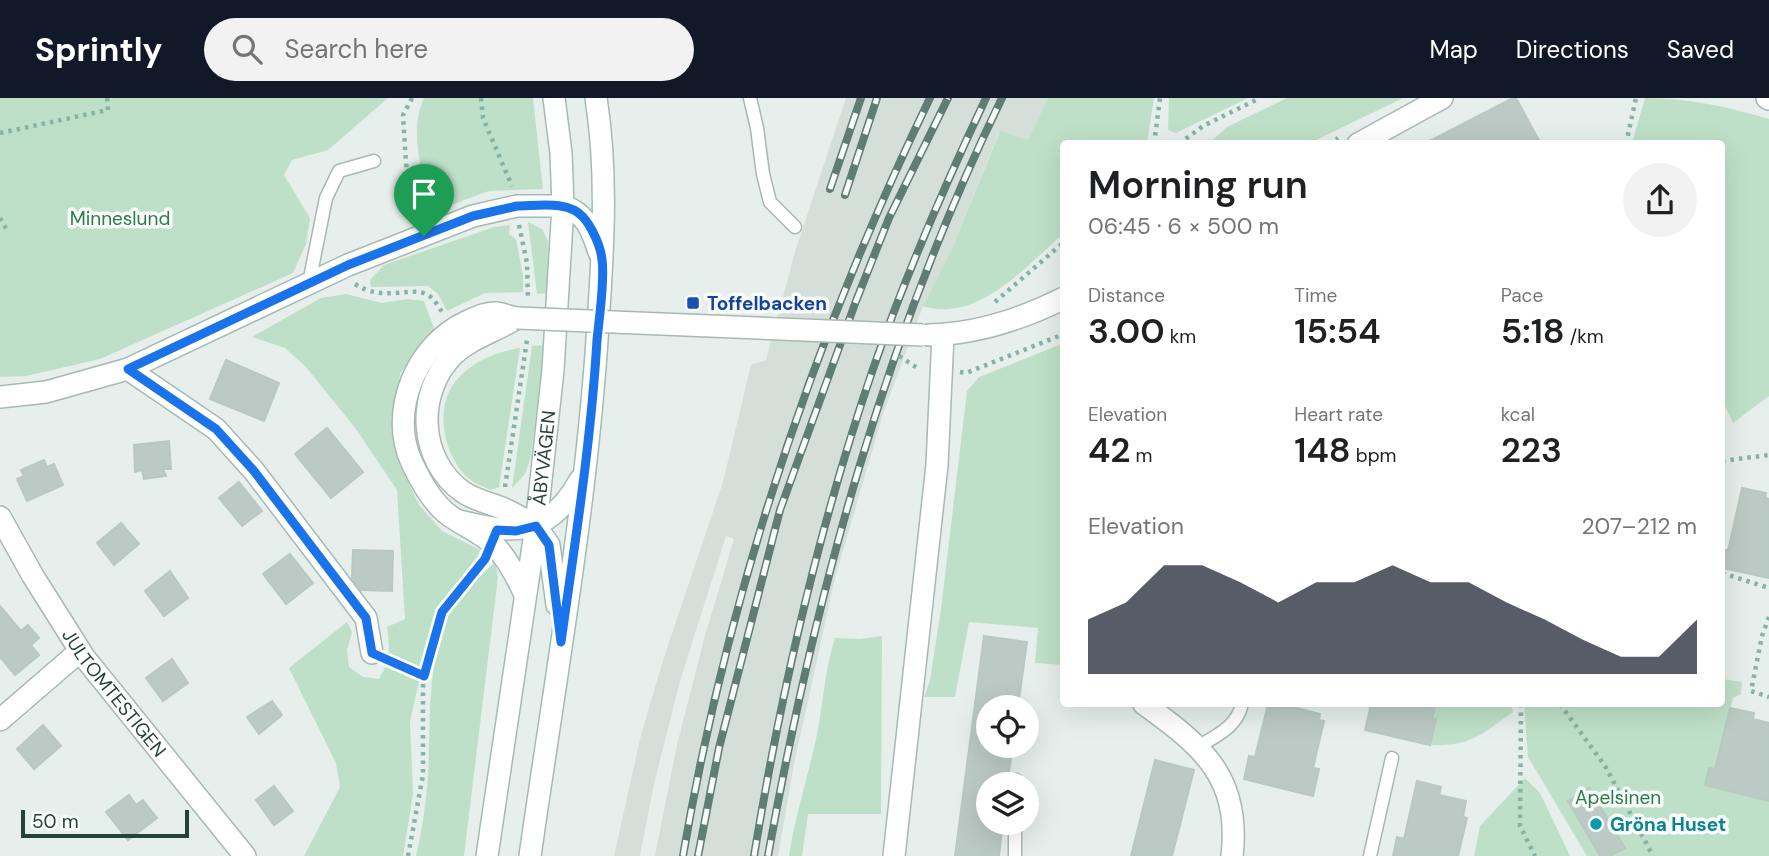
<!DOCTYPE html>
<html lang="en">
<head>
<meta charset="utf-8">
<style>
  :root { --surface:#fff; --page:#f2f2f2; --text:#202124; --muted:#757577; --accent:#111827 }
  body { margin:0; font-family:"DM Sans",sans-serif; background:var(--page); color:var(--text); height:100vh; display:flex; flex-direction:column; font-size:26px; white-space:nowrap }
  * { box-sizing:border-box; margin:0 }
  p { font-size:23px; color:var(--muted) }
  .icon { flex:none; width:38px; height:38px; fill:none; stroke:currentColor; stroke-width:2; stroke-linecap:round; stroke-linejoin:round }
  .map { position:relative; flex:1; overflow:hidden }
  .side { position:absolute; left:1060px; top:42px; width:665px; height:567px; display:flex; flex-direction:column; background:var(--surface); border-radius:7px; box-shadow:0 7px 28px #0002 }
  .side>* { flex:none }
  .buttons { position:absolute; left:976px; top:597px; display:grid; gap:14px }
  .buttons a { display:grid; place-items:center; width:63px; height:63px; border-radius:50%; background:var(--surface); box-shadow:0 7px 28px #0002; font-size:35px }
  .scale { position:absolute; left:21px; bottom:18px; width:168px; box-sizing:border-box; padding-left:7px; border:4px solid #24423a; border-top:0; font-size:19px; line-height:24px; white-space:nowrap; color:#24423a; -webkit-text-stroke:5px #f7fbf9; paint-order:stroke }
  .pin { position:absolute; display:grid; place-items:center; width:60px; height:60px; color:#fff; margin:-72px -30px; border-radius:50% 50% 50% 0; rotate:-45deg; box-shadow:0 0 7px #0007 }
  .pin .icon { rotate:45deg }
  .round { display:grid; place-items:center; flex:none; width:74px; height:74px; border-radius:37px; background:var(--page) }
  .headline { display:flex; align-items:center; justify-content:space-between; height:119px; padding:0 28px }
  h1 { font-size:38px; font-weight:600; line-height:52px }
  .metrics { display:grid; grid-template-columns:repeat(3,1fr); gap:10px; height:119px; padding:7px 28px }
  .metrics div { display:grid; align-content:center }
  .metrics b { font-size:35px; font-weight:600 }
  .metrics small { font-size:19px; font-weight:400 }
  .metrics p { font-size:19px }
  .chart { height:196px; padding:14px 28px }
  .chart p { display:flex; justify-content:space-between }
  .chart svg { width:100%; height:126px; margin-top:7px; fill:var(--accent); opacity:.7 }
  header { display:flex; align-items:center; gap:42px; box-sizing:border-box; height:98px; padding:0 35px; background:var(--accent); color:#fff }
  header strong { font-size:33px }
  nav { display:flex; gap:38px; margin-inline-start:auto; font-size:24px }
  .search { width:490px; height:63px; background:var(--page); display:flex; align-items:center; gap:18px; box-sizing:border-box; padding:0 24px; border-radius:38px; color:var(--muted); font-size:26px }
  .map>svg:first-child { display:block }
</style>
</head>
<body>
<header>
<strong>Sprintly</strong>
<div class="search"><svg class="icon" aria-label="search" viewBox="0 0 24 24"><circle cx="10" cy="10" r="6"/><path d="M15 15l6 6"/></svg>Search here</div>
<nav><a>Map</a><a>Directions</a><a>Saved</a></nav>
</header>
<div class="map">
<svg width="1769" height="758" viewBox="0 0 1769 758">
  <rect width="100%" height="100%" fill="#e6efeb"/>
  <path fill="#d4dfda" d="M846,0h202l-20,43 -29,-9 -45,112 -31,62 -40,108 -48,164 -41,186 -16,92h-123l22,-111 27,-106 30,-100 -8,-3 -46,145 -26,103 -14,72h-26l27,-121 23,-78 59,-175 28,-117 15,-5 29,-108z"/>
  <path fill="#bfe0c8" d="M0,0h388l-60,52 -36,10 -8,15 26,43 -4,26 -13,29 -193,86 -74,17 -26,1z
    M424,0h109l10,91 -54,2 -57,21c-9,-34 -24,-80 -8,-114z
    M1048,0h106l-7,45 -83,1v89c-37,32 -86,91 -141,73l31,-62 46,-113 28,9z
    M1169,0h79l-72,35 -8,-3z
    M1287,0h116l-93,45h-101l18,-16z
    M1645,0c41,0 85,9 124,21v277l-36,27 -11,-24v-255l-90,-1z
    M528,124l14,7 6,12 -1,52 -10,1z
    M510,127l-1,9 7,5 7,36v17l-38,1 -38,18 -9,-17 -10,-8 -57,1 -1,-7 14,-15 110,-38z
    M346,196l36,9 26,-4 16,2 11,30 -17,17 -18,26 -5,31 -2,31 8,30 18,39 23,26 38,19 -7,19 -23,22 -11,18 -20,73 -9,39 3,73 -10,62h-99l36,-69 -4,-24 -47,-95 58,-46 5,10 -5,18 2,17 14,10 16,2c12,-20 11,-29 8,-52l18,-8 -8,-129 -41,-61 -50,-62 -21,-19 -33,-11 69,-39z
    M1064,245v322l-29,-2 3,-35 -69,-6 -14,75h-31l6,-17 11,-71 26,-218 12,-14z
    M546,247l-16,115 -5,14 -13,14 20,-142z
    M520,250l-21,139 -8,3c-8,-3 -17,-7 -24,-13 -23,-22 -33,-68 -12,-95 17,-21 40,-30 65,-34z
    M495,464l3,15 -34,279h-48c6,-26 10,-52 12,-79 3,-52 -3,-134 30,-177 10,-14 25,-26 37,-38z
    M882,538l-1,178h-73l-6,42h-13c6,-38 17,-74 26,-112 8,-35 9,-72 20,-106l25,1z
    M1722,581l20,3 -1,12 -8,4 -18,71 -6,-1 -4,17 64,16v55h-182l-59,-99 -4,-53h198z
    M1436,606h75l2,8c-31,22 -43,35 -83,33l6,-25 -4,-2z
    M1525,680l15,15 30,63h-96l6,-30z"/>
  <path fill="#bbcac4" stroke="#b8c9c2" stroke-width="2" d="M1513,0h3l25,46h-117z
    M226,262l53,23 -15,38 -54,-22z
    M327,330l36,44 -32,26 -36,-44z
    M169,343l2,28h-8l3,7 -22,3 -2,-9 -7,2 -1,-27z
    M44,362l3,7 7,-3 9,21 -36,16 -10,-22 7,-3 -3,-6z
    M239,384l23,29 -20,15 -23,-28z
    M1742,390l24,5 -1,5 4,1v79l-47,-10v-19l6,2z
    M121,425l18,21 -25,21 -17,-22z
    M353,452l40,1 -1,40 -31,-1 -9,-12z
    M290,456l23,29 -27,21 -23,-30z
    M170,473l18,27 -24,18 -19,-25z
    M0,508l21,25 7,-6 11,13 -8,7 8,10 -24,20 -15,-18z
    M984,538l43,6 -9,65h-29v39h24l-6,38h-18v38h14l-4,34h-44z
    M172,561l16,24 -25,18 -17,-23z
    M272,603l10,14 -23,19 -12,-17z
    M1268,606h25v3l27,7 -1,6 5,1 -11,47 6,1 -6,27 -69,-17 5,-23 6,1z
    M1371,606h65l-4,14 4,1 -6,26 -65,-15z
    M1730,610l24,5 -1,6 16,4v78l-64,-16 4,-17 6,1z
    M43,627l18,21 -27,23 -17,-20z
    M1155,662l39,10 -22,86h-41z
    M1417,683l24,6 -2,8 27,6 -3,16 4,1 -9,38h-65l4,-19 7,2z
    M274,688l19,25 -19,14 -18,-25z
    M1589,690l36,60 -15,8h-10l-32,-55z
    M129,697l7,10 7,-5 14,18 -29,22 -22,-28z"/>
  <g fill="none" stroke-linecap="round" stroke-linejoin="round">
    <g stroke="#a8b8b2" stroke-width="15">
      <path id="lane" d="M750,0l7,30 6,46 7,28 25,25
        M309,185l17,-85 13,-27 35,-10
        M1198,649c19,-12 39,-20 44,-43
        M1016,686v-4
        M1015,758v-34
        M1370,758l22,-98"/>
    </g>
    <g stroke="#a8b8b2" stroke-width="24">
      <g id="street">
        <path d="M1767,0l2,1"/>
        <path d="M1358,46l84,-46"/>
        <path d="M517,220c-6,-1 -14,-4 -21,-5 -9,-1 -21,5 -30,9 -50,23 -78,90 -54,141 8,17 19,37 33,49 15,13 35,19 49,33 14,14 23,32 31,50"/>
        <path d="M517,220c-21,13 -46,20 -64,37 -38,39 -34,106 10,137 12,8 26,11 39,16 12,5 23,12 34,18"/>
        <path d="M929,237c47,-1 93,-16 135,-37"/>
        <path d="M128,271l88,60 38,42 112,147 6,35"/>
        <path d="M0,299l46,-5 82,-23 220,-104 125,-49 44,-10h46"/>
        <path id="s1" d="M0,419l33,59 51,81 161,199"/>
        <path d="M1144,606c58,42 97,73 88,152"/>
        <path d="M0,622l80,-69"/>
        <path d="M894,758l43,-391 6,-130"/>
      </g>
    </g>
    <g stroke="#a4bbb3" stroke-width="24">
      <g id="secondary">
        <path d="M563,108c23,7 29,24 36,46"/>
        <path d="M459,423c56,14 90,15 121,-41"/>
        <path d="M536,428l13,19 8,60"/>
        <path id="s2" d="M487,758l49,-330 17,-156 10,-164 -2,-53 -7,-55"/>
        <path d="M530,758c25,-176 57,-353 68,-531 5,-76 10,-151 -2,-227"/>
      </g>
    </g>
    <path stroke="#86b3a5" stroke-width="4.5" stroke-dasharray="3.5 5" stroke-linecap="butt" d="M412,0l-9,17 3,49 12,52
      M481,0l2,20 29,68
      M0,35l108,-23 -1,-12
      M1154,46l6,-46
      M1179,46l24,-18 57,-28
      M1329,46l9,-6
      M1626,46l10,-46
      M0,120l8,14
      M519,127l8,38 1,37
      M355,186c29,19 57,1 73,11 7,4 10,12 15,18
      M995,204l69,-60
      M960,274l6,1 98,-39
      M1722,363l47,-6
      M505,389l22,-147
      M1722,475l47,15
      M1769,519l-7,19 -11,55 18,6
      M389,563l34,15
      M1521,606l-1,122 15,30
      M1560,606l45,62 48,90
      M408,758l15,-81v-99l19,-64 41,-50"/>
    <use href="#lane" stroke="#fff" stroke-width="12"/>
    <use href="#street" stroke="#fff" stroke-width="21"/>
    <use href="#secondary" stroke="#fff" stroke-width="21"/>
    <g stroke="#5f7d75" stroke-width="8">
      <path id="rail" d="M830,91l31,-91
        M845,97l32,-97
        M683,758c45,-263 131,-518 247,-758
        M698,758l21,-108 61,-238 76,-209 33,-83 59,-120
        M754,758c27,-164 64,-326 118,-484 32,-93 72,-185 114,-274
        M768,758c47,-262 117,-518 234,-758"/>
    </g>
    <use href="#rail" stroke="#f7fbf9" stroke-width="5" stroke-dasharray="16" stroke-linecap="butt"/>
    <g stroke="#a8b8b2" stroke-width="24" stroke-linecap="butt">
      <path id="street-bridge" d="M517,220l406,17"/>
    </g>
    <path stroke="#86b3a5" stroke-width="4.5" stroke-dasharray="3.5 5" stroke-linecap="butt" d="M899,258l20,13"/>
    <use href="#street-bridge" stroke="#fff" stroke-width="21"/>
  </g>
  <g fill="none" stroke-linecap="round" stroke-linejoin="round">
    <g stroke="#fff" stroke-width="14">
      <path id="route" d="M517,108c20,0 51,-6 66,11 9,10 18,30 19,43 3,20 -3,59 -5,80 -6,102 -22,202 -36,302l-12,-97 -13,-19 -20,5 -19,-1 -12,29 -43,53 -18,64 -52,-23 -6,-35 -112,-147 -38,-42 -88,-60 220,-104 125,-49z"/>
    </g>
    <use href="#route" stroke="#1a73e8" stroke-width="9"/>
  </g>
  <rect fill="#1a4fb4" stroke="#f7fbf9" stroke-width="2.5" x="686" y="198" width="14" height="14" rx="3.5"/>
  <circle fill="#0f9aa8" stroke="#f7fbf9" stroke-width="2.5" cx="1596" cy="726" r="7"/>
  <g text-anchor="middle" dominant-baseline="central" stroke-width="7" stroke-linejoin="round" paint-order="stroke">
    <g font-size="19" fill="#2d7a4b" stroke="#f7fbf9">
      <text x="120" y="120">Minneslund</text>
      <text x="1618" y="699">Apelsinen</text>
    </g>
    <g font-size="19" font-weight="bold" fill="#164399" stroke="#f7fbf9" text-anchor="start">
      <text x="707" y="205">Toffelbacken</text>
    </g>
    <g font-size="19" fill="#24423a" stroke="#f7fbf9">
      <text stroke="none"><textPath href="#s2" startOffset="402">ÅBYVÄGEN</textPath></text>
      <text stroke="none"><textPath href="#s1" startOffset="210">JULTOMTESTIGEN</textPath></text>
    </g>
    <g font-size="19" font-weight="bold" fill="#0d838f" stroke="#f7fbf9" text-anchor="start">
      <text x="1610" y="726">Gröna Huset</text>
    </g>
  </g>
</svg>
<div class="buttons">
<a><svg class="icon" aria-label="locate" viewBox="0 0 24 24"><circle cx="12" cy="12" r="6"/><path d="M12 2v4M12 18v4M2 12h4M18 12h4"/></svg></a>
<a><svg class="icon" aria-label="layers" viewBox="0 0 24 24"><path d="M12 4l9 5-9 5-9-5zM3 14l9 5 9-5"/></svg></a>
</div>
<div class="scale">50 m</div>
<div class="pin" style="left:424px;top:138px;background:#1e9e55"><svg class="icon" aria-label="arrive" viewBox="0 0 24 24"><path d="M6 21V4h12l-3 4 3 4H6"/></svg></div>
<section class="side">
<div class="headline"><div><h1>Morning run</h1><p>06:45 · 6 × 500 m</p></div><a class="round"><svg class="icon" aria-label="share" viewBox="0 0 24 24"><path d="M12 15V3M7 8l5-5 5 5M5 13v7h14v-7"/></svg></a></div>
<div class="metrics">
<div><p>Distance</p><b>3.00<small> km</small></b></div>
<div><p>Time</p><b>15:54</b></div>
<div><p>Pace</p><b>5:18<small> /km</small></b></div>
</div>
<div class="metrics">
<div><p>Elevation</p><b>42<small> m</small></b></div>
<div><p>Heart rate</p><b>148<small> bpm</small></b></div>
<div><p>kcal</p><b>223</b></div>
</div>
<div class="chart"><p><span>Elevation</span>207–212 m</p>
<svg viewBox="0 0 160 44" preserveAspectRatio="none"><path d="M0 44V25L10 19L20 6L30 6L40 12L50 19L60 12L70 12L80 6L90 12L100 12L110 19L120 25L130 32L140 38L150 38L160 25V44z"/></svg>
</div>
</section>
</div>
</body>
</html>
